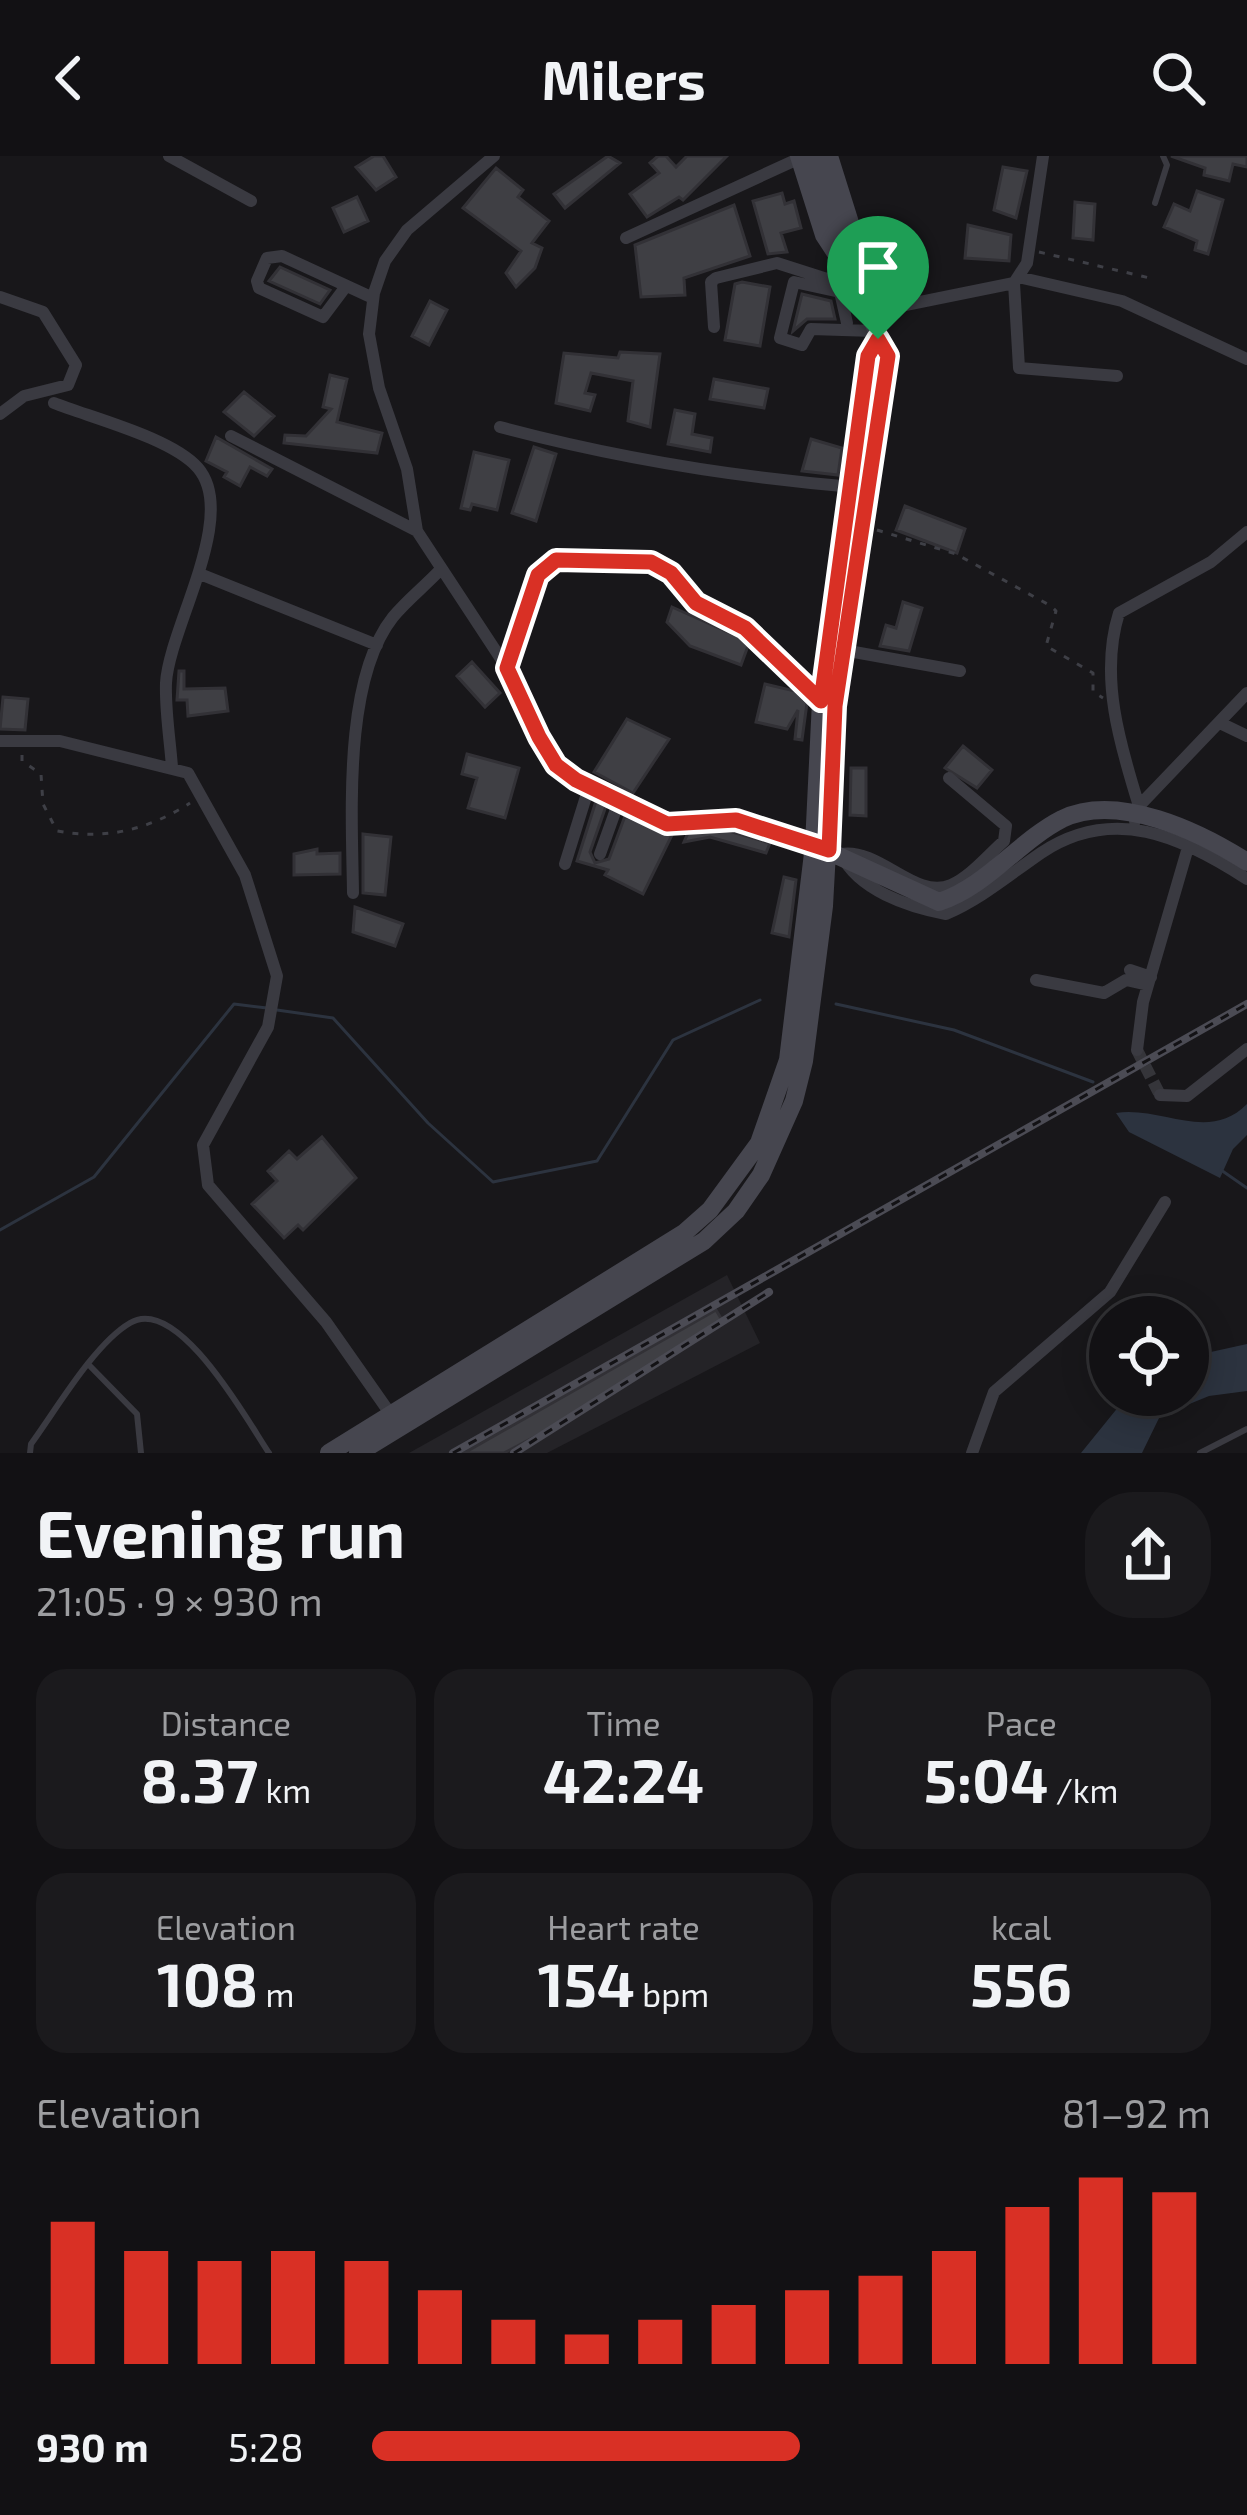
<!DOCTYPE html>
<html lang="en">
<head>
<meta charset="utf-8">
<style>
  :root { --surface:#121114; --page:#1b1a1d; --text:#f1f3f6; --muted:#9c9da0; --line:#313134; --accent:#d93025 }
  body { margin:0; font-family:"Exo 2",sans-serif; background:var(--page); color:var(--text); height:100vh; display:flex; flex-direction:column; font-size:45px; white-space:nowrap }
  * { box-sizing:border-box; margin:0 }
  p { font-size:39px; color:var(--muted) }
  .icon { flex:none; width:66px; height:66px; fill:none; stroke:currentColor; stroke-width:2; stroke-linecap:round; stroke-linejoin:round }
  .map { position:relative; height:1297px; overflow:hidden }
  .sheet { display:flex; flex-direction:column; background:var(--surface); flex:1 }
  .sheet>* { flex:none }
  .tools { position:absolute; left:1089px; top:1140px; display:grid; gap:24px }
  .tools a { display:grid; place-items:center; width:120px; height:120px; border-radius:50%; background:var(--surface); box-shadow:0 6px 30px #0003,0 0 0 3px var(--line); font-size:60px }
  .pin { position:absolute; display:grid; place-items:center; width:102px; height:102px; color:#fff; margin:-123px -51px; border-radius:50% 50% 50% 0; rotate:-45deg; box-shadow:0 0 12px #0007 }
  .pin .icon { rotate:45deg }
  .round { display:grid; place-items:center; flex:none; width:126px; height:126px; border-radius:48px; background:var(--page) }
  .overview { display:flex; align-items:center; justify-content:space-between; height:204px; padding:0 36px }
  h1 { font-size:66px; font-weight:700; line-height:90px }
  .metrics { display:grid; grid-template-columns:repeat(3,1fr); gap:18px; height:204px; padding:12px 36px }
  .metrics div { display:grid; align-content:center; border-radius:30px; background:var(--page); text-align:center }
  .metrics b { font-size:60px; font-weight:700 }
  .metrics small { font-size:33px; font-weight:400 }
  .metrics p { font-size:33px }
  .chart { height:336px; padding:24px 36px }
  .chart p { display:flex; justify-content:space-between }
  .chart svg { width:100%; height:216px; margin-top:12px; stroke:var(--accent); stroke-width:6 }
  ul { padding:0 36px; list-style:none; font-size:39px }
  li { display:grid; grid-template-columns:192px 144px 1fr; align-items:center; height:90px }
  li i { height:30px; border-radius:15px; background:var(--accent) }
  header { display:flex; justify-content:space-between; align-items:center; height:156px; padding:0 36px; background:var(--surface); font-size:54px; font-weight:700 }
  .map>svg:first-child { display:block }
</style>
</head>
<body>
<header><svg class="icon" aria-label="back" viewBox="0 0 24 24"><path d="M15 5l-7 7 7 7"/></svg>Milers<svg class="icon" aria-label="search" viewBox="0 0 24 24"><circle cx="10" cy="10" r="6"/><path d="M15 15l6 6"/></svg></header>
<div class="map">
<svg width="1247" height="1297" viewBox="0 0 1247 1297">
  <rect width="100%" height="100%" fill="#18171a"/>
  <path fill="#242327" d="M727,1119l33,68 -213,110h-138z"/>
  <path fill="#2c333f" d="M1247,948v31l-14,14 -13,29 -91,-46 -13,-19c46,-7 93,30 131,-9z
    M1247,1188v47l-38,5 -49,20 -18,37h-61l47,-58h60v-38z"/>
  <g fill="none" stroke-linecap="round" stroke-linejoin="round">
    <path stroke="#2c333f" stroke-width="3" d="M836,848l118,26 139,52
      M277,854l56,8 95,105 65,59 104,-21 76,-121 87,-40
      M1221,1014l26,18
      M0,1074l94,-53 140,-173 33,4"/>
  </g>
  <path fill="#3f3f44" stroke="#323136" stroke-width="3" d="M374,0h9l13,21 -20,13 -20,-23z
    M608,0l12,7 -55,45 -11,-14z
    M658,0h8l10,11 11,-11h40l-44,44 -4,-3 -32,20 -17,-23 29,-21 -9,-10z
    M1171,0h76v11l-14,-3 -4,17 -25,-6 1,-7z
    M1003,11l24,4 -11,47 -22,-8z
    M496,12l27,22 -5,7 31,24 -17,22 10,5 -7,20 -19,19 -10,-14 15,-22 -58,-43z
    M1197,35l26,9 -15,54 -13,-4 2,-9 -33,-14 10,-23 16,7z
    M782,37l3,11 9,-3 7,27 -20,5 6,19 -19,2 -15,-53z
    M357,41l11,24 -24,11 -11,-24z
    M1075,46l20,2 -2,36 -20,-2z
    M734,49l16,51 -66,22 1,17 -44,2 -6,-52z
    M968,69l43,10 -2,26 -44,-3z
    M280,111l50,23 -10,14 -51,-23z
    M742,126l28,5 -10,59 -35,-6 10,-56z
    M802,138l29,7 4,18h-28l-14,12z
    M430,145l17,9 -18,35 -17,-9z
    M620,196l40,2 -10,73 -22,-6 5,-40 -42,-8 -6,20 10,2 -5,16 -34,-8 8,-50 54,5z
    M330,219l17,4 -10,43 45,11 -5,20 -93,-10 1,-8 21,1 25,-27 -8,-2z
    M714,223l54,10 -4,19 -54,-9z
    M244,236l30,24 -20,20 -30,-24z
    M675,254l20,4 -3,20 20,4 -2,14 -42,-8z
    M216,281l56,32 -5,7 -17,-9 -10,19 -16,-9 3,-5 -21,-11z
    M811,283l31,9 -4,27 -36,-4z
    M534,291l22,7 -20,67 -24,-8z
    M474,296l35,8 -12,50 -25,-6 -2,6 -9,-2z
    M905,350l60,23 -8,24 -61,-23z
    M903,446l19,6 -13,43 -29,-5 6,-21 10,3z
    M672,451l67,30 9,9 -7,19 -51,-19 -23,-24z
    M472,506l28,31 -15,14 -28,-31z
    M179,515h5v18l41,-1 3,23 -40,5 -1,-16h-10z
    M765,528l30,7 12,12 -5,37 -7,-1 3,-29 -11,19 -31,-7z
    M3,541l25,2 -3,31 -25,-1z
    M627,563l42,20 -36,54 -39,-21z
    M963,590l29,24 -15,18 -32,-20z
    M467,598l52,14 -14,50 -37,-10 9,-30 -15,-4z
    M851,612h15v48l-16,-1z
    M596,645l10,5 -16,46 5,11 14,-4 16,-43 47,19 -29,59 -38,-19 3,-5 -31,-9z
    M722,673l48,14 -4,10 -56,-16 -26,5 4,-9z
    M363,678l28,3 -6,58 -22,-2z
    M317,693v5l23,-1v21l-46,1v-21z
    M784,721l12,3 -7,57 -17,-4z
    M355,751l48,17 -8,22 -42,-14z
    M322,981l34,41 -53,52 -5,-5 -14,13 -32,-34 25,-23 -9,-10 21,-20 8,8z
    M716,1154l6,10 -148,96 -70,37h-40z"/>
  <g fill="none" stroke-linecap="round" stroke-linejoin="round">
    <path stroke="#35353a" stroke-width="12" stroke-dasharray="12 6" stroke-linecap="butt" d="M1137,894l23,45"/>
    <path stroke="#3e3f46" stroke-width="3" stroke-dasharray="6 9" stroke-linecap="butt" d="M1039,96l115,27
      M877,374l79,24 95,52 5,5 -10,35 47,27v19l10,6
      M22,599v6l19,13 2,30 14,27c49,9 91,-1 133,-28"/>
    <path stroke="#3a3a41" stroke-width="6" d="M1155,47l12,-38 -4,-9
      M89,1209l48,49 4,39
      M30,1297l1,-9c25,-34 63,-100 99,-121 48,-29 118,99 139,130
      M1200,1297l47,-24"/>
    <path stroke="#3a3a41" stroke-width="12" d="M169,0l82,45
      M494,0l-87,74 -22,31 -11,32 -5,41 10,54 28,81 10,62 90,137 32,69 27,37 101,51 56,-7 91,27
      M626,82l174,-80
      M1018,121l104,24 125,58
      M1014,127l5,85 98,8
      M856,132l-16,4 -46,-10 -14,56 22,7 9,-16 63,2
      M344,133l-21,28 -64,-29 -2,-7 10,-23 15,-2 91,42
      M840,136l7,31
      M0,141l43,15 33,53 -8,20 -44,11 -24,18
      M866,157l148,-30 13,-20 16,-107
      M714,171l-3,-45 5,-4 61,-15 50,16 24,-4
      M54,247c38,15 118,35 144,65 41,48 -29,160 -32,215 -1,27 4,57 6,84
      M500,271c116,31 233,50 353,60
      M231,280l186,95
      M200,418l177,71
      M843,494l117,21
      M507,512l39,-104 10,-4 95,3 20,10 25,30 49,25 76,73
      M1220,567l27,13
      M0,585h60l128,32 57,102 32,101 -9,51 -65,118 5,40 118,137 68,97
      M949,622l57,48 -2,15c-16,14 -34,36 -53,44 -37,15 -70,-37 -110,-31 17,36 67,53 105,60 35,-15 63,-39 95,-61 72,-48 140,-17 206,26
      M1139,650l108,-113
      M1135,665l4,-15c-19,-61 -40,-130 -20,-193l92,-51 36,-30
      M600,698l19,-53
      M565,708l24,-77
      M353,737c-1,-77 -10,-213 40,-276 14,-17 32,-31 47,-47
      M1130,814l21,7
      M1036,824l68,13 22,-13 22,5
      M1137,894l6,-48 46,-158
      M1160,939l27,1 60,-47
      M972,1297l22,-61 116,-100 55,-90"/>
    <path stroke="#46464f" stroke-width="18" d="M799,0l25,79 15,23
      M829,0l22,70 -2,29
      M821,692l118,54c47,-15 80,-61 123,-83 56,-27 138,13 185,43
      M329,1297l355,-220 26,-23 49,-67 29,-83 26,-215 7,-144 47,-345 10,-17
      M358,1297l346,-212 32,-30 25,-36 33,-74 10,-40 20,-155 11,-200 53,-351 -41,-90 -32,-109"/>
    <g stroke="#4b4b54" stroke-width="8">
      <path id="rail" d="M453,1297l794,-449
        M514,1297l255,-161"/>
    </g>
    <use href="#rail" stroke="#131215" stroke-width="3" stroke-dasharray="9" stroke-linecap="butt"/>
  </g>
  <g fill="none" stroke-linecap="round" stroke-linejoin="round">
    <g stroke="#fff" stroke-width="24">
      <path id="route" d="M878,183l10,17 -53,350 -6,144 -93,-30 -69,4 -91,-44 -20,-15 -17,-28 -32,-69 31,-93 18,-15 95,2 20,11 25,30 49,25 76,73 47,-345z"/>
    </g>
    <use href="#route" stroke="#d93025" stroke-width="15"/>
  </g>
</svg>
<div class="tools">
<a><svg class="icon" aria-label="locate" viewBox="0 0 24 24"><circle cx="12" cy="12" r="6"/><path d="M12 2v4M12 18v4M2 12h4M18 12h4"/></svg></a>
</div>
<div class="pin" style="left:878px;top:183px;background:#1e9e55"><svg class="icon" aria-label="arrive" viewBox="0 0 24 24"><path d="M6 21V4h12l-3 4 3 4H6"/></svg></div>
</div>
<section class="sheet">
<div class="overview"><div><h1>Evening run</h1><p>21:05 · 9 × 930 m</p></div><a class="round"><svg class="icon" aria-label="share" viewBox="0 0 24 24"><path d="M12 15V3M7 8l5-5 5 5M5 13v7h14v-7"/></svg></a></div>
<div class="metrics">
<div><p>Distance</p><b>8.37<small> km</small></b></div>
<div><p>Time</p><b>42:24</b></div>
<div><p>Pace</p><b>5:04<small> /km</small></b></div>
</div>
<div class="metrics">
<div><p>Elevation</p><b>108<small> m</small></b></div>
<div><p>Heart rate</p><b>154<small> bpm</small></b></div>
<div><p>kcal</p><b>556</b></div>
</div>
<div class="chart"><p><span>Elevation</span>81–92 m</p>
<svg viewBox="0 0 160 44" preserveAspectRatio="none"><path d="M5 44V15M15 44V21M25 44V23M35 44V21M45 44V23M55 44V29M65 44V35M75 44V38M85 44V35M95 44V32M105 44V29M115 44V26M125 44V21M135 44V12M145 44V6M155 44V9"/></svg>
</div>
<ul>
<li><b>930 m</b>5:28<i style="width:51%"></i></li>
</ul>
</section>
</body>
</html>
